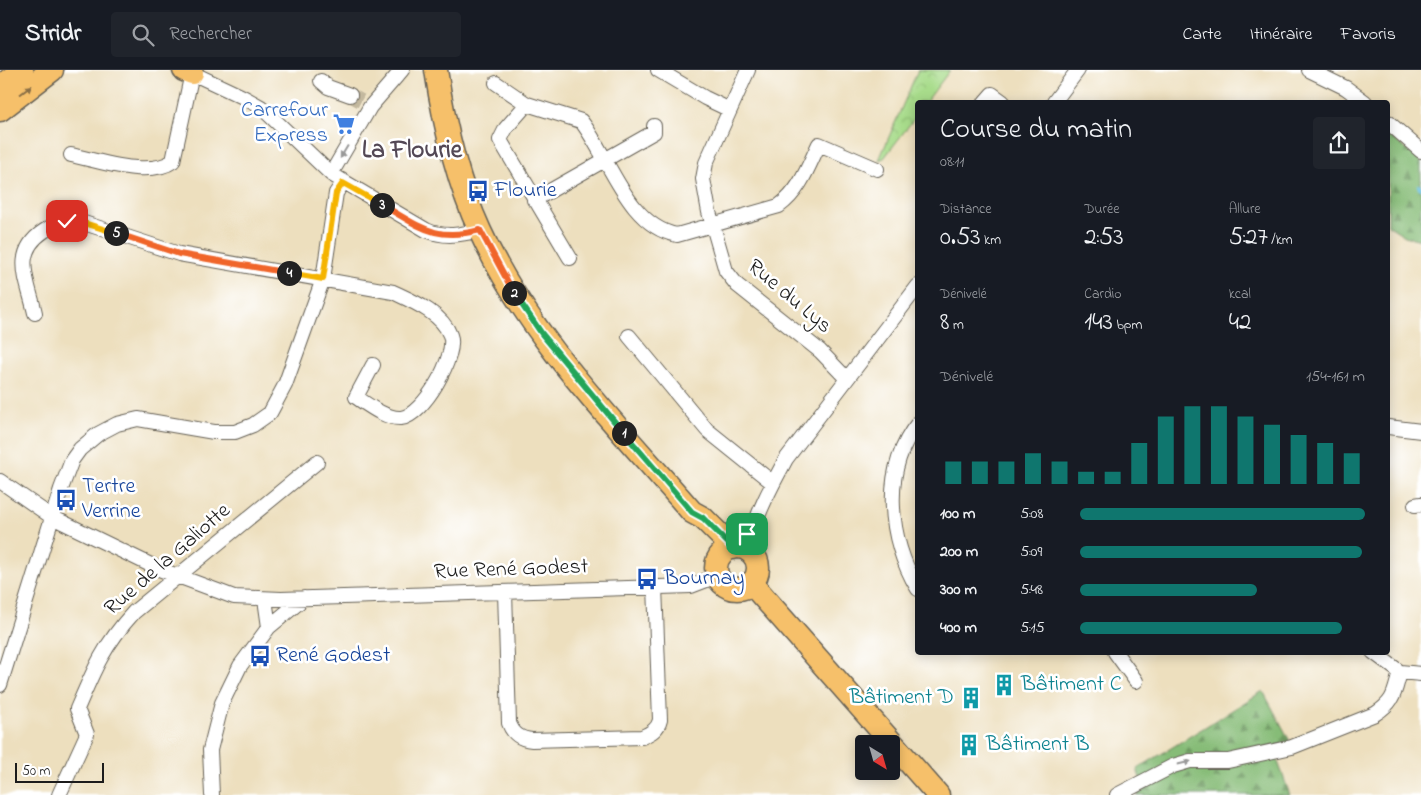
<!DOCTYPE html>
<html lang="fr">
<head>
<meta charset="utf-8">
<style>
  :root { --surface:#171b24; --page:#20242c; --text:#f1f3f6; --muted:#9ea1a6; --line:#363941; --accent:#0f766e }
  body { margin:0; font-family:"Indie Flower",sans-serif; background:var(--page); color:var(--text); height:100vh; display:flex; flex-direction:column; font-size:19px; white-space:nowrap }
  * { box-sizing:border-box; margin:0 }
  p { font-size:16px; color:var(--muted) }
  .icon { flex:none; width:28px; height:28px; fill:none; stroke:currentColor; stroke-width:2; stroke-linecap:round; stroke-linejoin:round }
  .map { position:relative; flex:1; overflow:hidden }
  .panel { position:absolute; left:915px; top:30px; width:475px; height:555px; display:flex; flex-direction:column; background:var(--surface); border-radius:5px; box-shadow:0 2px 12px #0003 }
  .panel>* { flex:none }
  .needle { width:32px; rotate:143deg }
  .buttons { position:absolute; left:855px; top:665px; display:grid; gap:10px }
  .buttons a { display:grid; place-items:center; width:45px; height:45px; border-radius:5px; background:var(--surface); box-shadow:0 2px 12px #0003; font-size:25px }
  .scale { position:absolute; left:15px; bottom:12px; width:89px; box-sizing:border-box; padding-left:5px; border:2px solid #1c1c1c; border-top:0; font-size:14px; line-height:18px; white-space:nowrap; color:#1c1c1c; -webkit-text-stroke:4px #fff; paint-order:stroke }
  .pin { position:absolute; display:grid; place-items:center; width:42px; height:42px; color:#fff; margin:-21px; border-radius:10px; box-shadow:0 2px 8px #0006 }
  .km { position:absolute; width:25px; height:25px; margin:-12px; border-radius:50%; background:#222; color:#fff; font-size:14px; line-height:25px; text-align:center }
  .round { display:grid; place-items:center; flex:none; width:52px; height:52px; border-radius:5px; background:var(--page) }
  .summary { display:flex; align-items:center; justify-content:space-between; height:85px; padding:0 25px }
  h1 { font-size:28px; font-weight:600; line-height:38px }
  .metrics { display:grid; grid-template-columns:repeat(3,1fr); gap:8px; height:85px; padding:5px 25px }
  .metrics div { display:grid; align-content:center }
  .metrics b { font-size:25px; font-weight:600 }
  .metrics small { font-size:14px; font-weight:400 }
  .metrics p { font-size:14px }
  .chart { height:140px; padding:10px 25px }
  .chart p { display:flex; justify-content:space-between }
  .chart svg { width:100%; height:90px; margin-top:5px; stroke:var(--accent); stroke-width:6 }
  ul { padding:0 25px; list-style:none; font-size:16px }
  li { display:grid; grid-template-columns:80px 60px 1fr; align-items:center; height:38px }
  li i { height:12px; border-radius:6px; background:var(--accent) }
  header { display:flex; align-items:center; gap:30px; box-sizing:border-box; height:70px; padding:0 25px; background:var(--surface); border-bottom:1px solid var(--line) }
  header strong { font-size:24px }
  nav { display:flex; gap:28px; margin-inline-start:auto; font-size:18px }
  .search { width:350px; height:45px; background:var(--page); display:flex; align-items:center; gap:12px; box-sizing:border-box; padding:0 18px; border-radius:5px; color:var(--muted); font-size:19px }
  .map>svg:first-child { display:block }
</style>
</head>
<body>
<header>
<strong>Stridr</strong>
<div class="search"><svg class="icon" aria-label="search" viewBox="0 0 24 24"><circle cx="10" cy="10" r="6"/><path d="M15 15l6 6"/></svg>Rechercher</div>
<nav><a>Carte</a><a>Itinéraire</a><a>Favoris</a></nav>
</header>
<div class="map">
<svg width="1421" height="725" viewBox="0 0 1421 725">
  <defs>
    <pattern id="forest-firs" width="22" height="20" patternUnits="userSpaceOnUse" patternTransform="scale(1.25)"><rect width="22" height="20" fill="#86bc77"/><path d="M5 1l3.5 6h-7zM16 11l3.5 6h-7z" fill="#6d9861"/></pattern>
    <pattern id="park-crowns" width="20" height="18" patternUnits="userSpaceOnUse" patternTransform="scale(1.25)"><rect width="20" height="18" fill="#a8dc8b"/><path d="M2 6a3 3 0 1 1 6 0M12 15a3 3 0 1 1 6 0" fill="none" stroke="#90bc77"/></pattern>
  </defs>
  <rect width="100%" height="100%" fill="#fff"/>
  <filter id="ink" filterUnits="userSpaceOnUse"><feTurbulence type="fractalNoise" baseFrequency=".02" numOctaves="2"/><feDisplacementMap in="SourceGraphic" scale="10" xChannelSelector="R" yChannelSelector="G"/><feConvolveMatrix kernelMatrix="1 2 1 2 8 2 1 2 1" color-interpolation-filters="sRGB"/></filter>
  <filter id="wash" filterUnits="userSpaceOnUse"><feTurbulence type="fractalNoise" baseFrequency=".0096" numOctaves="4" result="noise"/><feDisplacementMap in="SourceGraphic" scale="20" xChannelSelector="R" yChannelSelector="G"/><feGaussianBlur stdDeviation="1.12" result="paint"/><feColorMatrix in="noise" values="0 0 0 0 0 0 0 0 0 0 0 0 0 0 0 0 0 1.4 0 .05"/><feComposite in="paint" operator="in"/></filter>
  <g filter="url(#wash)">
    <rect width="100%" height="100%" fill="#eddfbe"/>
    <path fill="url(#forest-firs)" stroke="#516c4a" d="M1388,65l33,26v79l-16,-4 -17,-11z
      M1263,621l28,52 -18,5 17,47h-154l8,-5 -7,-21z"/>
    <path fill="url(#park-crowns)" stroke="#627c54" d="M918,0h32l-24,32h-8l-1,13 -33,43 -5,2z"/>
    <g fill="none" stroke-linecap="round" stroke-linejoin="round">
      <path stroke="#63bee0" stroke-width="4" d="M1419,116l2,2"/>
    </g>
  </g>
  <g filter="url(#ink)">
    <g fill="none" stroke-linecap="round" stroke-linejoin="round">
      <path stroke="#c3b89e" stroke-width="14" stroke-dasharray="14 7" stroke-linecap="butt" d="M350,25l11,6"/>
      <g stroke="#656055" stroke-width="16">
        <path id="street" d="M658,0l47,28 25,12
          M748,0l-42,93 -3,16 6,33 17,59 11,14 83,66 27,28
          M1309,0l37,18 19,14
          M321,11l7,6 22,8
          M496,13l31,21 54,17c28,35 46,105 96,114l102,-29c21,-15 29,-39 40,-62l58,25
          M985,32l7,-8 11,8
          M1054,32l24,-32
          M527,34l-21,24 -6,12 70,118
          M1388,52l33,29
          M71,85c28,6 78,23 102,6l19,-88 51,24 18,10 70,67 95,56c19,8 34,5 54,0
          M331,104l39,-67 32,-37
          M534,130l120,-68v-6
          M35,243c-7,-32 -24,-60 9,-82 12,-8 22,-10 37,-9l98,32 214,38c19,9 49,21 57,43 8,20 -27,81 -49,83 -15,1 -33,-13 -45,-21l17,-32
          M629,266l78,94 66,53
          M918,353c-38,48 -29,117 0,166
          M1388,357l33,4
          M0,411l52,36 107,52 75,28 47,2 410,-13 26,-10
          M1415,435l6,-1
          M752,484c3,-10 0,-16 2,-23 2,-18 23,-55 32,-72l132,-173
          M505,522l4,131c4,11 11,16 23,17l110,-3c9,-4 16,-8 18,-17l-5,-134
          M265,529l4,28
          M1115,582l21,29
          M1373,582l27,20 21,2
          M0,615l61,-196 11,-29 8,-11 18,-15 19,-10 21,-5 76,13h21l18,-7 17,-12 15,-28 38,-106 13,-86 7,-10
          M59,725l28,-61 -10,-25c17,-40 27,-64 57,-97l183,-150
          M212,725l-2,-45 12,-47 18,-37 29,-39 35,-29
          M1117,725l56,-29 17,-5h38l64,-14 83,-33c20,-13 19,-21 25,-42"/>
      </g>
      <g stroke="#656055" stroke-width="25">
        <path id="primary" d="M184,0l8,3
          M436,0c8,54 21,111 44,161 49,107 136,193 212,281l11,6 30,30
          M0,17l22,-17
          M0,40l52,-40
          M716 498a21 21 0 1 1 42 0a21 21 0 1 1-42 0Z
          M751,513l187,212"/>
      </g>
      <use href="#street" stroke="#fff" stroke-width="14"/>
      <use href="#primary" stroke="#f6c06b" stroke-width="22"/>
    </g>
    <defs><path id="oneway-solid" d="M-6-.8H1V-3.2L6.5 0L1 3.2V.8H-6Z" transform="scale(1.25)"/></defs>
    <use fill="#896e44" href="#oneway-solid" transform="translate(26 20) rotate(-37)"/>
    <g fill="#999">
      <use href="#oneway-solid" transform="translate(344 82) rotate(121)"/>
      <use href="#oneway-solid" transform="translate(1184 693) rotate(-14)"/>
    </g>
  </g>
  <g fill="none" stroke-linecap="round" stroke-linejoin="round" filter="url(#ink)">
    <g stroke="#fff" stroke-width="10">
      <path id="split-1" d="M624,363l68,79 11,6 30,30 14,-14"/>
    </g>
    <g stroke="#fff" stroke-width="10">
      <path id="split-2" d="M514,223l28,41 82,99"/>
    </g>
    <g stroke="#fff" stroke-width="10">
      <path id="split-3" d="M382,135c38,21 52,37 98,25l34,63"/>
    </g>
    <g stroke="#fff" stroke-width="10">
      <path id="split-4" d="M289,203l34,6 13,-86 7,-10 39,22"/>
    </g>
    <g stroke="#fff" stroke-width="10">
      <path id="split-5" d="M116,163l63,21 110,19"/>
    </g>
    <g stroke="#fff" stroke-width="10">
      <path id="split-6" d="M67,151l14,1 35,11"/>
    </g>
    <use href="#split-1" stroke="#22a559" stroke-width="6"/>
    <use href="#split-2" stroke="#22a559" stroke-width="6"/>
    <use href="#split-3" stroke="#f0652b" stroke-width="6"/>
    <use href="#split-4" stroke="#f5b400" stroke-width="6"/>
    <use href="#split-5" stroke="#f0652b" stroke-width="6"/>
    <use href="#split-6" stroke="#f5b400" stroke-width="6"/>
  </g>
  <defs>
    <g id="supermarket-bare" transform="scale(1.725)"><path d="M-6-5.5h2.5l.6 2H6L4.5 2H-2.5L-4.4-4H-6ZM-1.5 3.2a1.3 1.3 0 1 0 .1 0ZM3 3.2a1.3 1.3 0 1 0 .1 0Z" fill="#3f7fe0" stroke="#fff" stroke-width="2.5" paint-order="stroke"/></g>
    <g id="bus-bare" transform="scale(1.725)"><path d="M-5-6H5V4H4V6H2V4H-2V6H-4V4H-5ZM-3.5-4V0h7V-4ZM-3.5 1.2v1.5H-2V1.2ZM2 1.2v1.5H3.5V1.2Z" fill="#1a4fb4" stroke="#fff" stroke-width="2.5" paint-order="stroke"/></g>
    <g id="building-bare" transform="scale(1.725)"><path d="M-4-6H4V6H1V3H-1V6H-4ZM-2.5-4.3h1.7v1.8h-1.7ZM.8-4.3h1.7v1.8H.8ZM-2.5-1h1.7V.8h-1.7ZM.8-1h1.7V.8H.8Z" fill="#0f9aa8" stroke="#fff" stroke-width="2.5" paint-order="stroke"/></g>
  </defs>
  <g fill-rule="evenodd">
    <use href="#supermarket-bare" x="344" y="54"/>
    <use href="#bus-bare" x="478" y="121"/>
    <use href="#bus-bare" x="66" y="430"/>
    <use href="#bus-bare" x="647" y="509"/>
    <use href="#bus-bare" x="260" y="586"/>
    <use href="#building-bare" x="1004" y="615"/>
    <use href="#building-bare" x="971" y="628"/>
    <use href="#building-bare" x="969" y="675"/>
  </g>
  <g text-anchor="middle" dominant-baseline="central" stroke-width="5" stroke-linejoin="round" paint-order="stroke">
    <g font-size="22" fill="#366cbe" stroke="#fff" text-anchor="end">
      <text x="328" y="41">Carrefour<tspan x="328" dy="25">Express</tspan></text>
    </g>
    <g font-size="22" fill="#164399" stroke="#fff" text-anchor="start">
      <text x="494" y="121">Flourie</text>
      <text x="82" y="417">Tertre<tspan x="82" dy="25">Verrine</tspan></text>
      <text x="664" y="509">Bournay</text>
      <text x="276" y="586">René Godest</text>
    </g>
    <g font-size="22" fill="#1c1c1c" stroke="#fff">
      <text transform="translate(789 227) rotate(40)">Rue du Lys</text>
      <text transform="translate(168 490) rotate(-41)">Rue de la Galiotte</text>
      <text transform="translate(511 500) rotate(-2)">Rue René Godest</text>
    </g>
    <g font-size="22" fill="#0d838f" stroke="#fff" text-anchor="start">
      <text x="1021" y="615">Bâtiment C</text>
      <text x="954" y="628" text-anchor="end">Bâtiment D</text>
      <text x="986" y="675">Bâtiment B</text>
    </g>
    <g font-size="25" font-weight="bold" fill="#534855" stroke="#fff">
      <text x="412" y="81">La Flourie</text>
    </g>
  </g>
</svg>
<div class="buttons">
<a><svg class="needle" viewBox="-14 -14 28 28"><path d="M0-13l5 13h-10z" fill="#e53935"/><path d="M0 13l5-13h-10z" fill="#9ea1a6"/></svg></a>
</div>
<div class="scale">50 m</div>
<div class="pin" style="left:747px;top:464px;background:#1e9e55"><svg class="icon" aria-label="arrive" viewBox="0 0 24 24"><path d="M6 21V4h12l-3 4 3 4H6"/></svg></div>
<div class="pin" style="left:67px;top:151px;background:#d93025"><svg class="icon" aria-label="check" viewBox="0 0 24 24"><path d="M5 12l5 5 9-10"/></svg></div>
<b class="km" style="left:624px;top:363px">1</b>
<b class="km" style="left:514px;top:223px">2</b>
<b class="km" style="left:382px;top:135px">3</b>
<b class="km" style="left:289px;top:203px">4</b>
<b class="km" style="left:116px;top:163px">5</b>
<section class="panel">
<div class="summary"><div><h1>Course du matin</h1><p>08:11</p></div><a class="round"><svg class="icon" aria-label="share" viewBox="0 0 24 24"><path d="M12 15V3M7 8l5-5 5 5M5 13v7h14v-7"/></svg></a></div>
<div class="metrics">
<div><p>Distance</p><b>0.53<small> km</small></b></div>
<div><p>Durée</p><b>2:53</b></div>
<div><p>Allure</p><b>5:27<small> /km</small></b></div>
</div>
<div class="metrics">
<div><p>Dénivelé</p><b>8<small> m</small></b></div>
<div><p>Cardio</p><b>143<small> bpm</small></b></div>
<div><p>kcal</p><b>42</b></div>
</div>
<div class="chart"><p><span>Dénivelé</span>154–161 m</p>
<svg viewBox="0 0 160 44" preserveAspectRatio="none"><path d="M5 44V33M15 44V33M25 44V33M35 44V29M45 44V33M55 44V38M65 44V38M75 44V24M85 44V11M95 44V6M105 44V6M115 44V11M125 44V15M135 44V20M145 44V24M155 44V29"/></svg>
</div>
<ul>
<li><b>100 m</b>5:08<i style="width:100%"></i></li>
<li><b>200 m</b>5:09<i style="width:99%"></i></li>
<li><b>300 m</b>5:48<i style="width:62%"></i></li>
<li><b>400 m</b>5:15<i style="width:92%"></i></li>
</ul>
</section>
</div>
</body>
</html>
